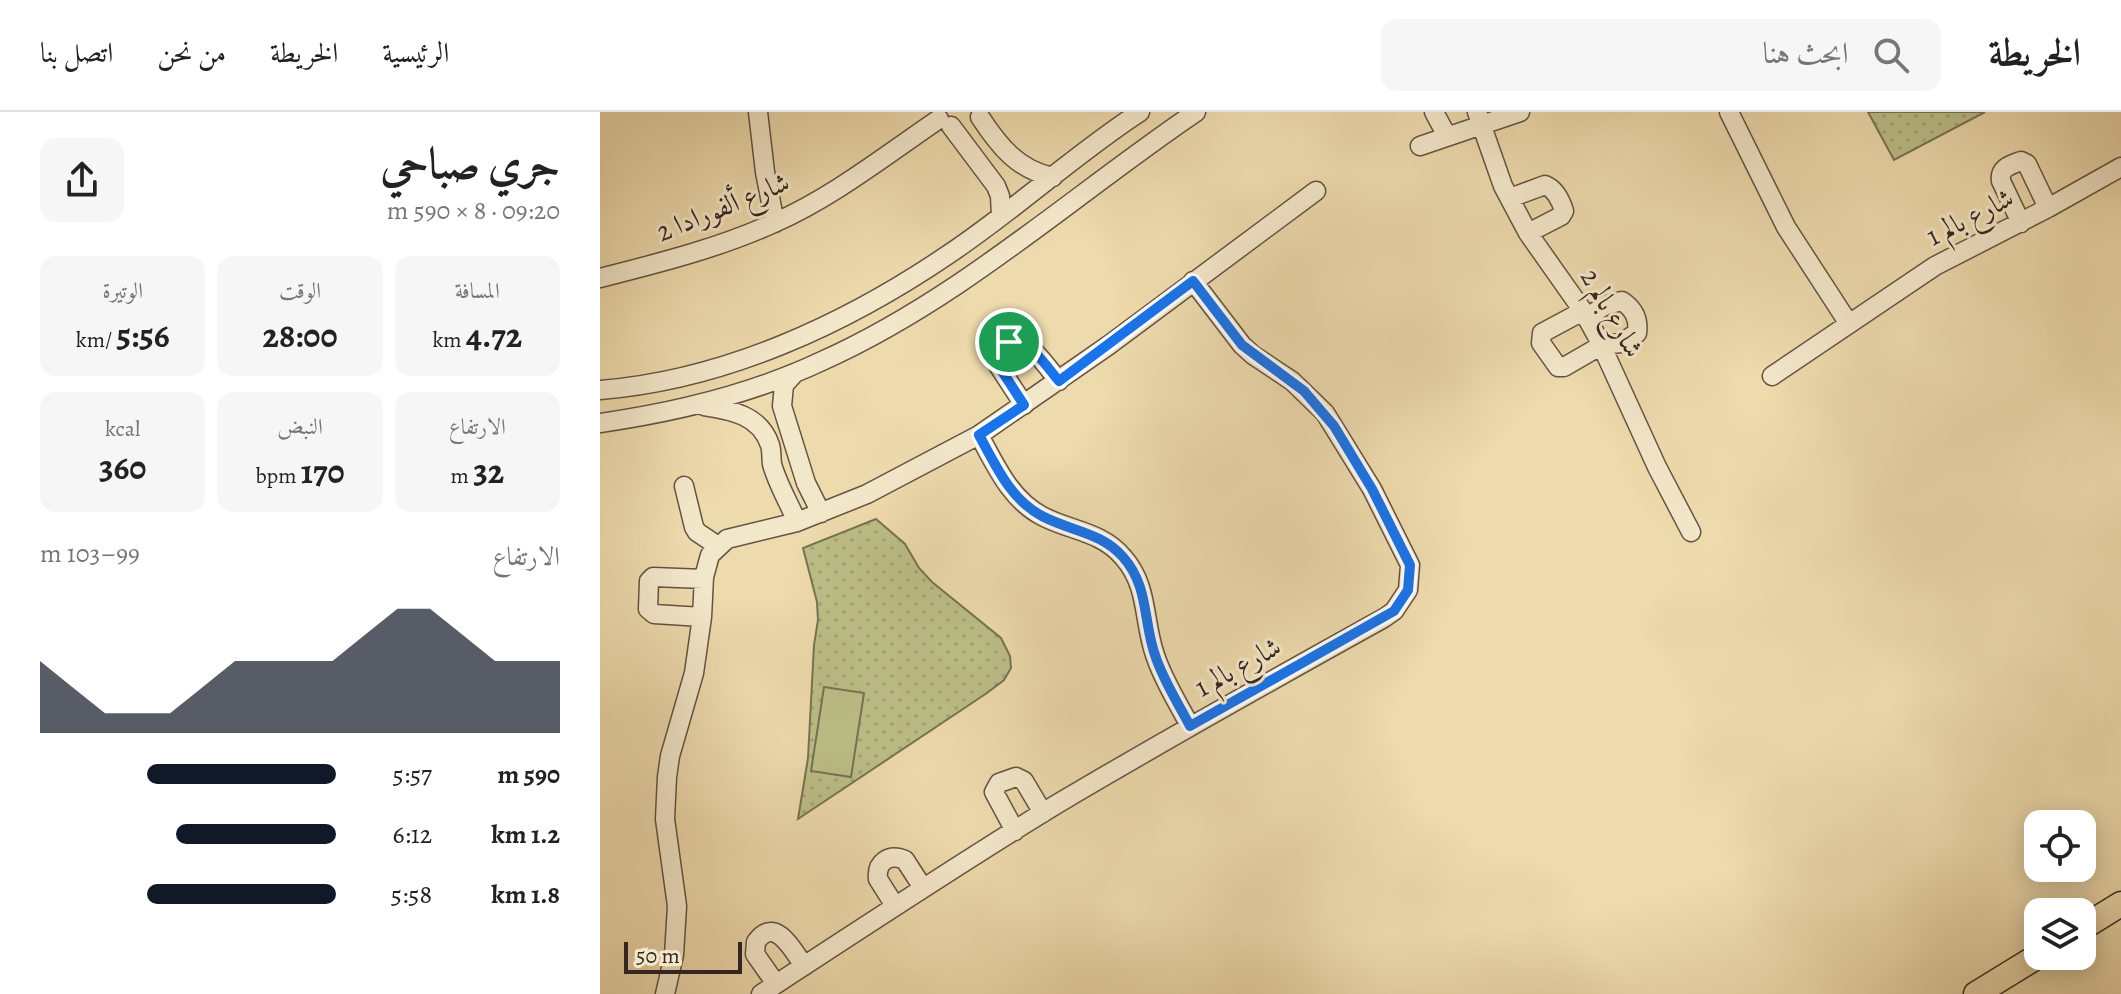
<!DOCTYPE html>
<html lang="ar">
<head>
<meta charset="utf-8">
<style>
  :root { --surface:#fff; --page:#f6f6f6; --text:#222; --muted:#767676; --line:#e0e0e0; --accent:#111827 }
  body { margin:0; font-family:Alegreya,Amiri,serif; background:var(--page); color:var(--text); direction:rtl; height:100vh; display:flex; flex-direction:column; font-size:30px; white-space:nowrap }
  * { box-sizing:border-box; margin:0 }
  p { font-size:26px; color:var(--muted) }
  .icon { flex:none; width:44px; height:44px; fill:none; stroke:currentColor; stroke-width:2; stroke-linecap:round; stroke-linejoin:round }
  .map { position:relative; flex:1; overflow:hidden; direction:ltr }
  .side { display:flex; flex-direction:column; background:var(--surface); width:600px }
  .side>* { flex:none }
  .tools { position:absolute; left:1424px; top:698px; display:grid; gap:16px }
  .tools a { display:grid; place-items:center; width:72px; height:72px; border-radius:16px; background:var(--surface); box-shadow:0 4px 20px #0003; font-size:40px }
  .scale { position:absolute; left:24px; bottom:20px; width:118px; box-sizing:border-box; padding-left:8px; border:4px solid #35261f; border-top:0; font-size:22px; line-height:28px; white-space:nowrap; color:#35261f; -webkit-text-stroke:6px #f3e7ca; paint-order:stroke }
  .pin { position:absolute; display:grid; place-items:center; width:68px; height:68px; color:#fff; margin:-34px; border:4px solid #fff; border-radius:50%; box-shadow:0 2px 8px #0007 }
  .round { display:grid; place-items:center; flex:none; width:84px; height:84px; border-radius:16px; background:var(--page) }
  .headline { display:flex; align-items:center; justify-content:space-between; height:136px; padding:0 40px }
  h1 { font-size:44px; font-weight:700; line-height:60px }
  .figures { display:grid; grid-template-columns:repeat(3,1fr); gap:12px; height:136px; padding:8px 40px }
  .figures div { display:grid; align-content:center; border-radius:16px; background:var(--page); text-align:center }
  .figures b { font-size:34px; font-weight:700 }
  .figures small { font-size:22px; font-weight:400 }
  .figures p { font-size:22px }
  .chart { height:224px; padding:16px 40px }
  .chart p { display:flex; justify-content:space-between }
  .chart svg { width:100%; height:144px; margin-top:8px; fill:var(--accent); opacity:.7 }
  ul { padding:0 40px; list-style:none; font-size:26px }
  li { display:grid; grid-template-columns:128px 96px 1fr; align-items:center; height:60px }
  li i { height:20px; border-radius:10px; background:var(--accent) }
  header { display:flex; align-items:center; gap:48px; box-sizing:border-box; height:112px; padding:0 40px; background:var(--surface); border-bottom:2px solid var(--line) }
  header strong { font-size:38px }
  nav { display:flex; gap:44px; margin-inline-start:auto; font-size:28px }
  .search { width:560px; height:72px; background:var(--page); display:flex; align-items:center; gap:20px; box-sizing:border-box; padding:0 28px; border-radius:16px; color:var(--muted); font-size:30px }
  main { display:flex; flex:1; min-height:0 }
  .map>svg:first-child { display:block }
</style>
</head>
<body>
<header>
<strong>الخريطة</strong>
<div class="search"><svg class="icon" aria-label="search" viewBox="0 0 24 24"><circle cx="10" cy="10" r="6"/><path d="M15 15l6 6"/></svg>ابحث هنا</div>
<nav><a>الرئيسية</a><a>الخريطة</a><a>من نحن</a><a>اتصل بنا</a></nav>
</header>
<main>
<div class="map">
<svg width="1521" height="882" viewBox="0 0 1521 882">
  <defs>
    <pattern id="green-dots" width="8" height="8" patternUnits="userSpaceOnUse" patternTransform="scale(2)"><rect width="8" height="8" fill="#bcbe87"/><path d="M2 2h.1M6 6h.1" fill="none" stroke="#a2a374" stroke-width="1.8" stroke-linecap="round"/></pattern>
  </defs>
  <rect width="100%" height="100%" fill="#eddaad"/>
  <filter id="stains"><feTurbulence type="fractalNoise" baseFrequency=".0025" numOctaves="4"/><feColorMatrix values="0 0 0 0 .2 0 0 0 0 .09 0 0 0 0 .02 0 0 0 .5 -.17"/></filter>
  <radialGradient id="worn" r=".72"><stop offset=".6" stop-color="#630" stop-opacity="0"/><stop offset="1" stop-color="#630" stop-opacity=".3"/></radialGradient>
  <path fill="url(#green-dots)" stroke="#787253" stroke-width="2" d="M1268,0h117l-91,48z
    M276,407l29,25 14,24 13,14 69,56 9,18 1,12 -7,12 -17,13 -189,126 10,-61 6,-113 4,-25 -1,-18 -14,-54z"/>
  <path fill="#bcbe87" stroke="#787253" stroke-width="2" d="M224,575l40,6 -13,84 -40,-6z"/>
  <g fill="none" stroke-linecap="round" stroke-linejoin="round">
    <g stroke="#635342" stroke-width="21">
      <path id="minor" d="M158,0l7,60 10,51
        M834,0l13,24
        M877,0l26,74 25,47 55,78 16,29 58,127 34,65
        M1129,0l57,115 63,97
        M380,5c19,29 38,53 73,60
        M351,14l45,60 4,10 1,20
        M820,34l100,-34
        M910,86l35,-13c10,4 16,16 19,26l-3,5 -33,17
        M1421,111l-20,-42c-2,-13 9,-16 20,-20l6,3 21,44
        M0,166c59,-15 119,-30 174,-55 59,-26 112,-68 165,-104
        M983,199l-41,22 -1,10 17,24h6l38,-22 19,-2 16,-10c2,-14 -3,-24 -15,-32l-16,4 -19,12
        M194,262l-10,11 -2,21 24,77 15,30
        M1172,264l163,-110 113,-58 73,-41
        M0,278c125,-10 246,-66 349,-136 66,-44 125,-99 191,-142
        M424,293l-26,-40 -1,-12c22,-32 46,10 62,28
        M104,294c27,4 56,9 66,39 2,6 1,13 2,19 5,19 17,39 25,58
        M0,311c77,-11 152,-29 222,-62 138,-62 250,-165 374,-249
        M379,323c17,31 31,64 63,81 28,15 59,15 81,41 26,29 20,64 32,98 8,25 23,48 35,71
        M84,374l10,41 3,5 21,14
        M102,505l-48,-3 -6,-5 1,-28 4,-4 51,2
        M415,719l-21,-39 5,-9 17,-6 8,4 19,32
        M295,794l-17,-27c-2,-17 11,-26 27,-19l18,28
        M176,872l-21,-30 1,-12c19,-27 37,8 48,24
        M65,882l9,-39 3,-49 -12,-87 2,-42 3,-21 24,-83 8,-56 2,-40 6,-22 17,-16 70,-17 70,-28 112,-59 130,-90 207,-154
        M161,882c98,-64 196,-129 296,-190 108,-64 217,-125 327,-186l10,-7 14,-21 2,-25 -38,-76 -47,-76 -33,-32 -39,-26 -11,-10 -49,-64"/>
    </g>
    <g stroke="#35261f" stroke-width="27">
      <path id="major" d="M1482,816l39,-24
        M1376,882l62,-38"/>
    </g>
    <use href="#minor" stroke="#f3e7ca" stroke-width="18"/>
    <use href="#major" stroke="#eddaad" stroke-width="24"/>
  </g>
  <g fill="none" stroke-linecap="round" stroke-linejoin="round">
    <g stroke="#fff" stroke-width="16">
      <path id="route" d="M593,169l49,64 62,46 30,35 38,63 38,76 -2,25 -14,21 -204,115c-12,-23 -27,-46 -35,-71 -12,-34 -6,-69 -32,-98 -22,-25 -53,-26 -81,-41 -32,-17 -46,-50 -63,-81l45,-30 -26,-40 -1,-12c22,-32 46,10 62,28z"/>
    </g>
    <use href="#route" stroke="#1a73e8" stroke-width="10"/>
  </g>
  <g text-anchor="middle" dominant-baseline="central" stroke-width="6" stroke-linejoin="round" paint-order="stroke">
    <g font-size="28" fill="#35261f" stroke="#f3e7ca">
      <text transform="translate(123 95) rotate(-22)">شارع ألفورادا 2</text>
      <text transform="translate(1370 105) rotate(-27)">شارع بالم 1</text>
      <text transform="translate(1012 201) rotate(60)">شارع بالم 2</text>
      <text transform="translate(638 555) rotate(-29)">شارع بالم 1</text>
    </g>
  </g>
  <rect width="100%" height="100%" filter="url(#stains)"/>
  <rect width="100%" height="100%" fill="url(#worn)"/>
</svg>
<div class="tools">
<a><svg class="icon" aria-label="locate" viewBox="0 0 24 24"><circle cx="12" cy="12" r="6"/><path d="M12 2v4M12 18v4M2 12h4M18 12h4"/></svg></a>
<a><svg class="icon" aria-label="layers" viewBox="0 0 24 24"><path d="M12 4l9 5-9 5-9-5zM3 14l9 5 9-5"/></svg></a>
</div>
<div class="scale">50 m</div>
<div class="pin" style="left:409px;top:230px;background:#1e9e55"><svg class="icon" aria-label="arrive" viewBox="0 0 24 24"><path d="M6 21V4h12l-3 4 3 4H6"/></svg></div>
</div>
<section class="side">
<div class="headline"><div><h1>جري صباحي</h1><p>09:20 · 8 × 590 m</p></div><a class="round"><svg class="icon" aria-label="share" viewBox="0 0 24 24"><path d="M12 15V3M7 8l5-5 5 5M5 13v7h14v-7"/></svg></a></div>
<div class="figures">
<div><p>المسافة</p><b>4.72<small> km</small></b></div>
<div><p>الوقت</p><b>28:00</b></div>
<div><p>الوتيرة</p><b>5:56<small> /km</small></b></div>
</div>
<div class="figures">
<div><p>الارتفاع</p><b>32<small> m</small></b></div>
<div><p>النبض</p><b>170<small> bpm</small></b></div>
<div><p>kcal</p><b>360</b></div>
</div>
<div class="chart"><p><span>الارتفاع</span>99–103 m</p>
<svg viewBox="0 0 160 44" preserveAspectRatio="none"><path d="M0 44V22L10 30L20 38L30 38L40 38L50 30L60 22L70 22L80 22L90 22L100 14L110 6L120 6L130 14L140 22L150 22L160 22V44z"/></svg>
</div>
<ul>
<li><b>590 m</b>5:57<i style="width:64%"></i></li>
<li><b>1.2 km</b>6:12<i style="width:54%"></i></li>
<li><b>1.8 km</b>5:58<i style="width:64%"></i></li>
</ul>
</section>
</main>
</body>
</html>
